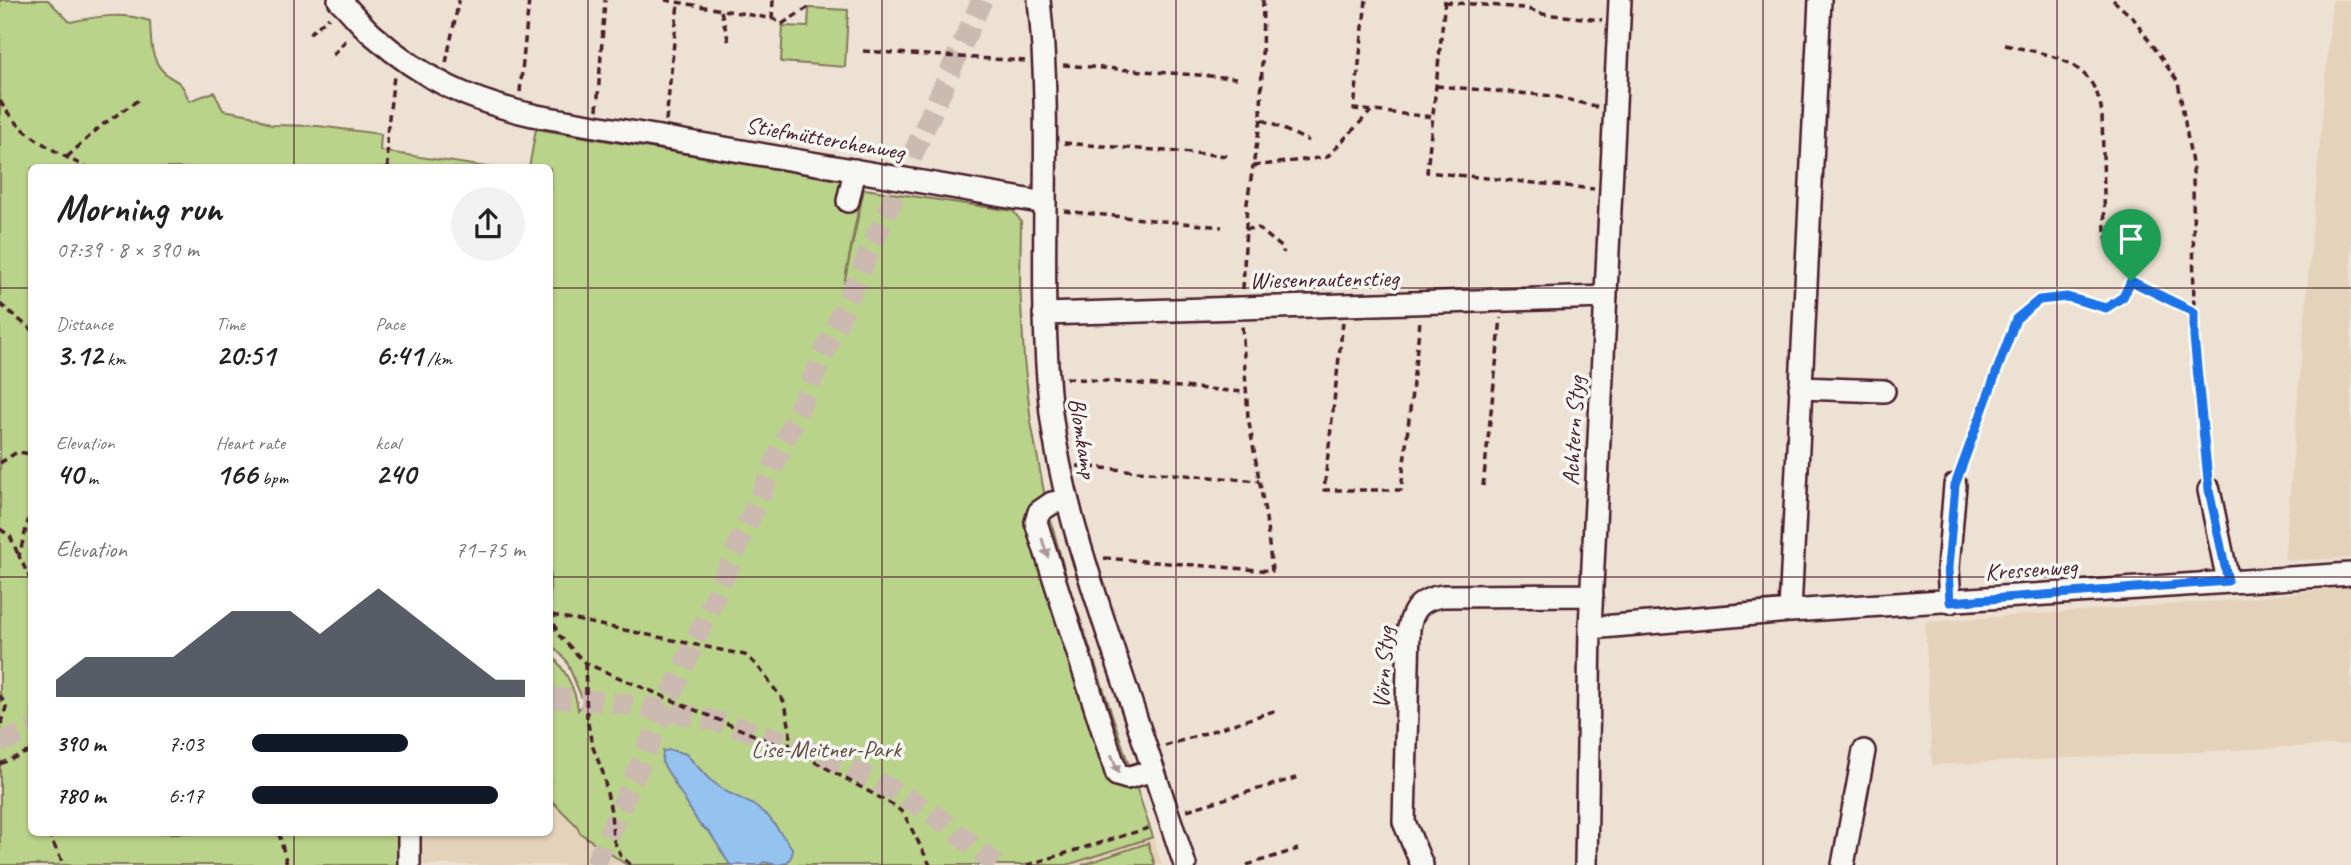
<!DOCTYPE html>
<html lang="en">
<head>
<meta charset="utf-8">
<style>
  :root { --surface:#fff; --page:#f2f2f2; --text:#222; --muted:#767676; --accent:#111827 }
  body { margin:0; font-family:Caveat,sans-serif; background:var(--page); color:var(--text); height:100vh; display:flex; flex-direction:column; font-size:26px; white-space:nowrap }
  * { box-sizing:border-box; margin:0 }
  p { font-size:23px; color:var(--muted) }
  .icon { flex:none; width:38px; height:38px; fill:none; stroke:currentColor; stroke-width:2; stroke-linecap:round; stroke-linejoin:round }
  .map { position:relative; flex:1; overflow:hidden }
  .sheet { position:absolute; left:28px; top:164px; width:525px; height:672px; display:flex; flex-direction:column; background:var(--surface); border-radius:10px; box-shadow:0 2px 5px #0004 }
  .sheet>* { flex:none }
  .pin { position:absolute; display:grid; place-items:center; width:60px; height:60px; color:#fff; margin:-72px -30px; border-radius:50% 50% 50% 0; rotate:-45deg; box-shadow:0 0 7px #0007 }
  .pin .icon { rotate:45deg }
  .round { display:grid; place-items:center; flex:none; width:74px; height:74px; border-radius:37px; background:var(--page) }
  .overview { display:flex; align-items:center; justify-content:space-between; height:119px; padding:0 28px }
  h1 { font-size:38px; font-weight:800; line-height:52px }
  .metrics { display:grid; grid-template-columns:repeat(3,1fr); gap:10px; height:119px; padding:7px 28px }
  .metrics div { display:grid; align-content:center }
  .metrics b { font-size:30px; font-weight:800 }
  .metrics small { font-size:19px; font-weight:400 }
  .metrics p { font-size:19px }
  .chart { height:196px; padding:14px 28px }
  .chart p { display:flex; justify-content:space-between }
  .chart svg { width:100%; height:126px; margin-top:7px; fill:var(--accent); opacity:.7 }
  ul { padding:0 28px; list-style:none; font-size:23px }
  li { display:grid; grid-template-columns:112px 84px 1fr; align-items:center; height:52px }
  li i { height:18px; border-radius:9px; background:var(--accent) }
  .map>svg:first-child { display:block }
</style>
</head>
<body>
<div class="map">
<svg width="2351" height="865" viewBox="0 0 2351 865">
  <rect width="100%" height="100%" fill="#ece1d2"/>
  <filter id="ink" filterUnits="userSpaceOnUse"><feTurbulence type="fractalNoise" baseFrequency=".0143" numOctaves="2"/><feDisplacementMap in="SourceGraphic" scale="14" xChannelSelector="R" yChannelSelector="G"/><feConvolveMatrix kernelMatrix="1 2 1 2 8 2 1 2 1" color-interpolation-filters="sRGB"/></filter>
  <g filter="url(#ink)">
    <path fill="#e5d2bb" d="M2332,0h19v558l-67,3z
      M2351,587v157l-419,21 -7,-143 296,-21z
      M550,786l59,67 18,12h-269l-48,-32h240z
      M1153,837l9,28h-95l42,-15z"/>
    <path fill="#bad38a" stroke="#82795a" stroke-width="2" d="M0,0h48l22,22c28,-6 52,-10 80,-1 1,17 0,35 11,48 14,17 18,4 28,32l25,-9 9,18 28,5 20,10 47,1 63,8 -1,17 113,17h-461v665h372l-2,32h-402z
      M809,8l39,2 -3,57 -64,-5 2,-36 25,1z
      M536,129l327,55 -19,100 20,-95 149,22 8,10 -1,64 4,74 7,63 15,81 22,80 85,254 -86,28h-440l-47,-32 -3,-7 -27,-27v-146c14,15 26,36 28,57l6,-7 -18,-43 -16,-17v-475h-21z
      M1148,843l7,22h-73z"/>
    <path fill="#94c3ef" stroke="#7681a1" stroke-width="2" d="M671,750l15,4 23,25 18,13 25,12 16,12 24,32v7l-5,8 -9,2 -14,-3 -4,3h-30l-20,-32 -11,-9 -37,-62 1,-11z"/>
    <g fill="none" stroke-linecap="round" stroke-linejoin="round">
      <path stroke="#ccbab1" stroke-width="21" stroke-dasharray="21 10" stroke-linecap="butt" d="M550,698c131,5 263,41 375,111 25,16 48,38 72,56
        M0,742l32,-12
        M595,865l387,-865"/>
      <g stroke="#4a1f2b" stroke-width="26">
        <path id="minor" d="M339,0c12,11 22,25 34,35 51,45 99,67 164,81l508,87
          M1039,0c15,137 -3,276 12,413 9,74 32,145 55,215 26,79 52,158 79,237
          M848,201l7,-31
          M1044,314l562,-17
          M1800,388l84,3
          M2209,490l19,91
          M1067,500l-15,3 -13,9 -3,10 81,253 10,3 26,-8
          M1950,602l-2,-34 7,-83
          M1790,611l30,-611
          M1590,628l200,-17 561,-37
          M409,865v-32
          M1422,865l-18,-43 5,-194c4,-21 13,-29 34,-32l149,-1
          M1586,865l4,-237 30,-628
          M1843,865l21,-114"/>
      </g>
      <path stroke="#4a1f2b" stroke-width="3.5" stroke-dasharray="7 5" stroke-linecap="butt" d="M665,0l109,19 8,5 30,-19
        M1263,0l-2,119 48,22
        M1366,0l-12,109 79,8
        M1445,0l-18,172 167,17
        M2113,0l21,19 44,63 15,87 1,168 14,137
        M1445,2l80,6 18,6 59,6
        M721,11l8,32
        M772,19l1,-19
        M309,34l20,-17
        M2005,45c45,10 90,14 97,69l3,119 5,18 21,30 63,31
        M863,51l162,10
        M333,55l15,-17
        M446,63l13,-63
        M1063,65l174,13
        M1436,86l118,10 43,11
        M520,92l9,-92
        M0,101c20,34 53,49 87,67
        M597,110l8,-110
        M1261,119l-8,47 74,-9 44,-46
        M666,121l12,-118
        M1064,143l166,13
        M67,157l35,-32 38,-26
        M388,168l-1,-34 7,-58
        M1064,211l158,16
        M1245,229l13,-1 26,21 -1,4
        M1243,289l4,-86 6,-37
        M0,304l32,26
        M1343,322l-19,168h77l19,-169
        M1066,378l179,14
        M0,463l17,-11 15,2
        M1077,466l182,15
        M1961,468l55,-149 23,-19 29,-3 38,11 17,-11 8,-16
        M1483,486l18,-168
        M32,506l-13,50 13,27
        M0,529l10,7 8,18
        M1104,558l168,13 -6,-53 -18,-101 -6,-92
        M550,613l2,2 5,18 28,30 223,95 87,48 9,8 26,51
        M552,615l193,40 12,10 28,38 5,27 -1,20
        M585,663l2,55 5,27 11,28 8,39 2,27 8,17 10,9
        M0,695l6,12 -6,22
        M1165,746l112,-36
        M0,764l32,-14
        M1187,810l112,-33
        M48,833l16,32
        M279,833l8,32
        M1027,865l125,-38
        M1247,865l51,-16"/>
      <use href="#minor" stroke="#f6f6f2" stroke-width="21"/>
    </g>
    <defs><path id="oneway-solid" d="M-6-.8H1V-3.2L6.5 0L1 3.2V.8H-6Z" transform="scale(1.75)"/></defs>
    <g fill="#a99598">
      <use href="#oneway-solid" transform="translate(1045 548) rotate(72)"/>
      <use href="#oneway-solid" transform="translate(1115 764) rotate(69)"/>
    </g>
  </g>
  <g fill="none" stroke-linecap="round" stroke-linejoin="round" filter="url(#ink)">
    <g stroke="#fff" stroke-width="14">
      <path id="route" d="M2131,281l63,31v25l15,153 19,91 -278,21 -2,-34 7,-83 61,-166 23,-19 28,-3 39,11 17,-11z"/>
    </g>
    <use href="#route" stroke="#1a73e8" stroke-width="9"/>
  </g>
  <path fill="none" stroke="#4a1f2b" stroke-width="2" stroke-opacity="0.55" d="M294,0v168M588,0v865M882,0v865M1176,0v865M1469,0v865M1763,0v865M2057,0v865M0,288h32M550,288h1801M0,577h32M550,577h1801M294,833v32"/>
  <g text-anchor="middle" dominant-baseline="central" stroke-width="7" stroke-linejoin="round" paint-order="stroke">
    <g font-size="24" fill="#4a1f2b" stroke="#f6f6f2">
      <text transform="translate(825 138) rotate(10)">Stiefmütterchenweg</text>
      <text transform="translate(1324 279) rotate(-1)">Wiesenrautenstieg</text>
      <text transform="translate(1573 431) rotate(-87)">Achtern Styg</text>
      <text transform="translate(1083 438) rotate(81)">Blomkamp</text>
      <text transform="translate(2031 569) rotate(-4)">Kressenweg</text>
      <text transform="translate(1383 668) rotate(-87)">Vörn Styg</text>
    </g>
    <g font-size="24" fill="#664c43" stroke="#f6f6f2">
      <text x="826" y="749">Lise-Meitner-Park</text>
    </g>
  </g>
</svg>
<div class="pin" style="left:2131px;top:281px;background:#1e9e55"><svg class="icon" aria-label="arrive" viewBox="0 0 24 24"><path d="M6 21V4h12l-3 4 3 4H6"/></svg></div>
<section class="sheet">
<div class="overview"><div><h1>Morning run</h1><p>07:39 · 8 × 390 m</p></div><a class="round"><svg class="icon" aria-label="share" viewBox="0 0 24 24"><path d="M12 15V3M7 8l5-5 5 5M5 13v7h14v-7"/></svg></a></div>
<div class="metrics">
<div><p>Distance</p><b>3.12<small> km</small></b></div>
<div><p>Time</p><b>20:51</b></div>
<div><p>Pace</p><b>6:41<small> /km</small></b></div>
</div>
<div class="metrics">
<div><p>Elevation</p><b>40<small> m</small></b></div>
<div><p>Heart rate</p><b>166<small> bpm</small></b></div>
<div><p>kcal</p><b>240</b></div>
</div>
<div class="chart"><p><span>Elevation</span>71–75 m</p>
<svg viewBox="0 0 160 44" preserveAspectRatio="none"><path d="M0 44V38L10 30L20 30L30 30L40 30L50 22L60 14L70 14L80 14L90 22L100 14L110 6L120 14L130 22L140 30L150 38L160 38V44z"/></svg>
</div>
<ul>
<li><b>390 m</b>7:03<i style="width:57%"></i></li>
<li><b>780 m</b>6:17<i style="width:90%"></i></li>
</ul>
</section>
</div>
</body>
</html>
